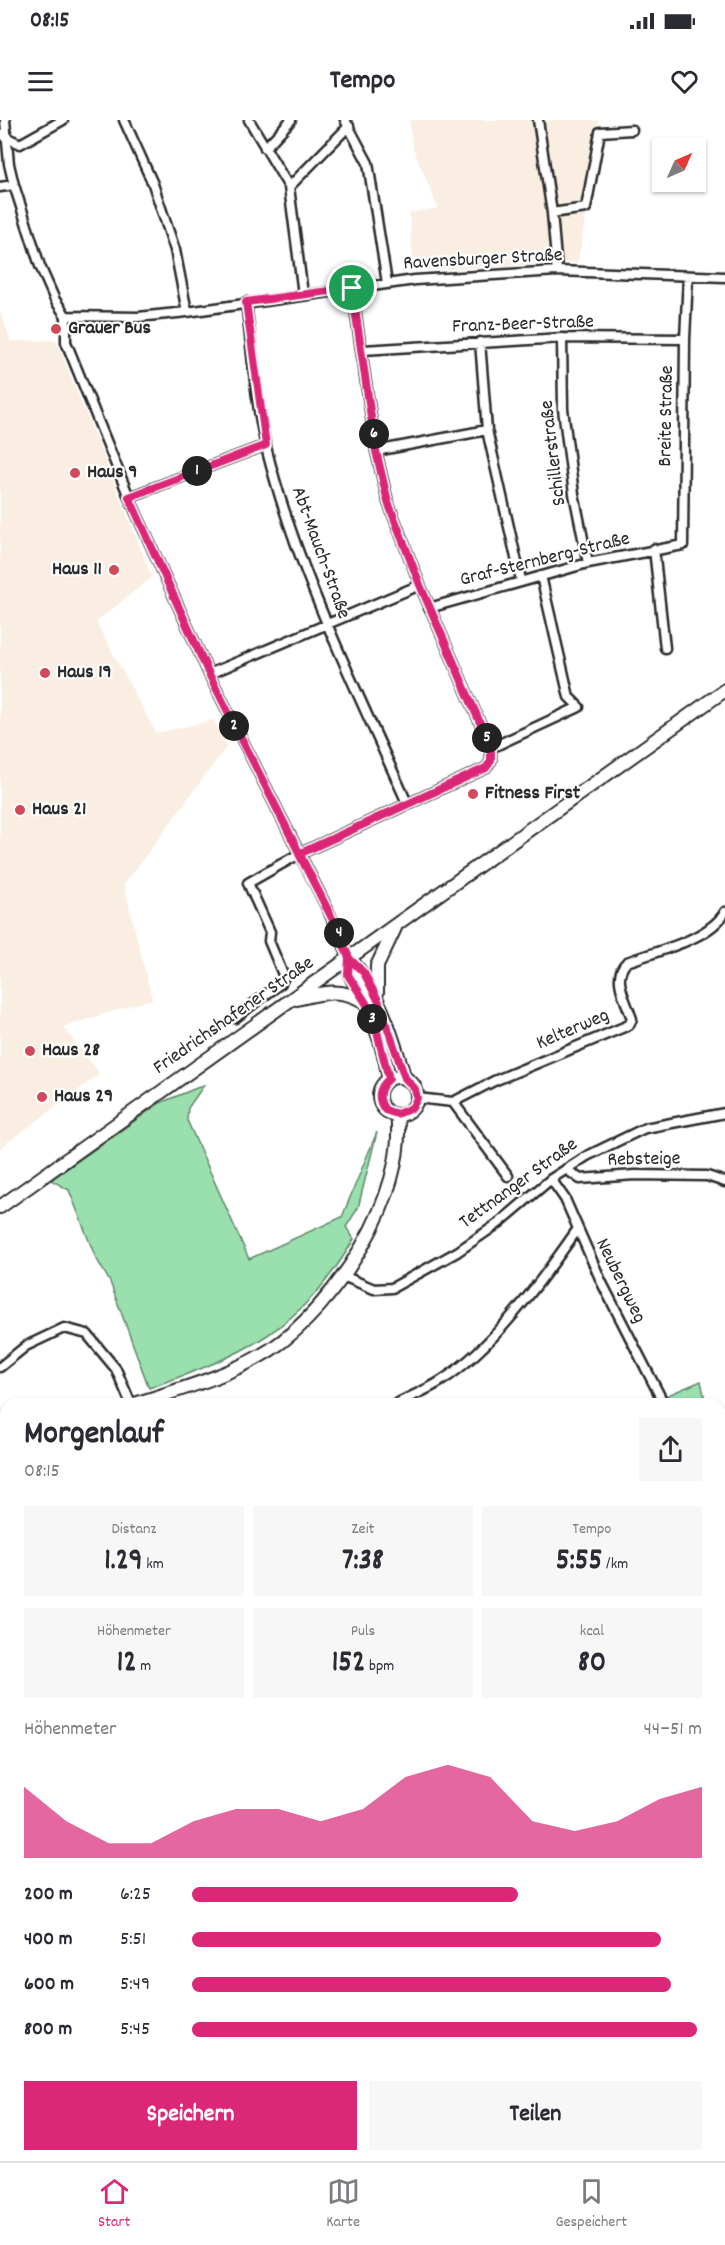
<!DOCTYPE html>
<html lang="de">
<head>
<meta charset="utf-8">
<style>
  :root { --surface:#fff; --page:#f7f7f7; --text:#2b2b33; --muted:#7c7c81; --line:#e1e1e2; --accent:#db2777 }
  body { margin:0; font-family:Dekko,sans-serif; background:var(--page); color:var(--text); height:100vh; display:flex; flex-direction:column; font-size:22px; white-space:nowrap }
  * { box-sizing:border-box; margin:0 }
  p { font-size:20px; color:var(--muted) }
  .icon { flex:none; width:33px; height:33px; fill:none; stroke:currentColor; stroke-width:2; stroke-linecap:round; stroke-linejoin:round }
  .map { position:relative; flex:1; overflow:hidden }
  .details { position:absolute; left:0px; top:1278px; width:726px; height:764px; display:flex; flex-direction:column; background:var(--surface); border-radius:18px 18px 0 0; box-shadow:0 2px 4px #0004 }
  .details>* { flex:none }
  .needle { width:39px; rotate:45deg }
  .controls { position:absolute; left:652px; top:18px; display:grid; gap:12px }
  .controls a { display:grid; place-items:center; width:54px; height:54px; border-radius:0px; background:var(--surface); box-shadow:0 2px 4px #0004; font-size:30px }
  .pin { position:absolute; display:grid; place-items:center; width:51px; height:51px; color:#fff; margin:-26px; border:3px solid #fff; border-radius:50%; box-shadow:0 2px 6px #0007 }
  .km { position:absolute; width:30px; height:30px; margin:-15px; border-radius:50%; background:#222; color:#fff; font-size:16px; line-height:30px; text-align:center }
  .round { display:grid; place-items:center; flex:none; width:63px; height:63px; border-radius:0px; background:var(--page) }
  .summary { display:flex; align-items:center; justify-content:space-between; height:102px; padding:0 24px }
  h1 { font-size:33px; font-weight:700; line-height:45px }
  .stats { display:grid; grid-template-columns:repeat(3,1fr); gap:9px; height:102px; padding:6px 24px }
  .stats div { display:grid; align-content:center; border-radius:0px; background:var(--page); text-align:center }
  .stats b { font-size:30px; font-weight:700 }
  .stats small { font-size:16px; font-weight:400 }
  .stats p { font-size:16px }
  .chart { height:168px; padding:12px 24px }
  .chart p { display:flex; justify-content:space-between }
  .chart svg { width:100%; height:108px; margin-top:6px; fill:var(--accent); opacity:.7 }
  .cta { display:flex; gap:12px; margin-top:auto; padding:12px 24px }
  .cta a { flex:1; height:69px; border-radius:0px; background:var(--accent); color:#fff; font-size:24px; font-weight:700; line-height:69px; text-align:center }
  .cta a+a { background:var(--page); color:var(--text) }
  ul { padding:0 24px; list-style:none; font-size:20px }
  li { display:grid; grid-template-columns:96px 72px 1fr; align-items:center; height:45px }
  li i { height:15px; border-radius:8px; background:var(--accent) }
  .status { display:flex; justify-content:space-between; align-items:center; height:42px; padding:0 30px; background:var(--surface); direction:ltr }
  .status svg { height:16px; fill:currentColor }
  header { display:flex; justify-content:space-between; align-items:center; height:78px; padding:0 24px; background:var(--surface); font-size:27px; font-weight:700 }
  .menu { display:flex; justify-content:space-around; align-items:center; height:84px; border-top:2px solid var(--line); background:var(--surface); font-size:16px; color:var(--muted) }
  .menu a { display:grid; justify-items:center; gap:3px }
  .menu .selected { color:var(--accent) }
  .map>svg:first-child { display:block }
</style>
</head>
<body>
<div class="status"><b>08:15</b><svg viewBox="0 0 49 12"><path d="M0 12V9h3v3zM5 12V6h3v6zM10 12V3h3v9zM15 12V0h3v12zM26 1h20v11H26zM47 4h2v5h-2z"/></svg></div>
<header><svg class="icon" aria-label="menu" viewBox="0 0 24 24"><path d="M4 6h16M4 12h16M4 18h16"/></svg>Tempo<svg class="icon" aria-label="heart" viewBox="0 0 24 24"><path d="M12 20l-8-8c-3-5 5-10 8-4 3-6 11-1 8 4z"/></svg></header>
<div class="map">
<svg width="725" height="2041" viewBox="0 0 725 2041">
  <rect width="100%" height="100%" fill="#fff"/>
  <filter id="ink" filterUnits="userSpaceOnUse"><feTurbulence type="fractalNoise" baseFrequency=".0167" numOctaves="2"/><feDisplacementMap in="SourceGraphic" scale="12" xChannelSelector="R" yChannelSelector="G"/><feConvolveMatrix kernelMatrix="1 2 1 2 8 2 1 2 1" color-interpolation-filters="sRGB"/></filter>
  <g filter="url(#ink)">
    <path fill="#f9eee1" d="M409,0h189l2,12 -22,130 -164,9 -5,-58 29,-5 -25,-60z
      M0,191l11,30 45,-1 96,237 -56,45 60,111 58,-13 13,26 -103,139 28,114 -89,28 37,47 -100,74z"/>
    <path fill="#99e0ae" stroke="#62866c" stroke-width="1.5" d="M204,965l-16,23 -1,12 62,139 93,-42 35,-85 -19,76 -12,19 8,12c-54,92 -109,115 -205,149l-39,-106 -15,-26 -26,-66 -18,-10 109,-77z
      M701,1261l5,23h-43l-2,-6z
      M720,1355l5,25v46l-5,-10z
      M725,1659v157l-5,5v-159z
      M0,1839l6,9v188h204l4,5h-214z
      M725,1961v53l-5,4v-53z
      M239,2036h134l1,5h-132z
      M651,2036h42l-8,5h-30z"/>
    <path fill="#8bd8eb" stroke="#65939e" stroke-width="1.5" d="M210,2036h29l3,5h-28z"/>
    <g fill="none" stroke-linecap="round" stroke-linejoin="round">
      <g stroke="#2b2b2b" stroke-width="13">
        <path id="street" d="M5,0l4,44 5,21 26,81 15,34 11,16v26l63,155 80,177 119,236 21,48
          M124,0l29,64 22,66 12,62
          M249,0l40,67 14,107
          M345,0l23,43 19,120
          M538,0l14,93 5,58
          M0,14l20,10 43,-24
          M265,28l26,-28
          M0,67l14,-2
          M289,67l60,-61
          M552,93l34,-5 14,-76 32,-2
          M246,182c6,47 9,98 20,145 31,124 89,239 141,356
          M66,196l72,1 49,-5 228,-32 142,-9 168,6
          M562,218l1,71 11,85 14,69
          M480,222l7,88 34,150
          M363,230l199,-12 123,1
          M376,331l111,-21
          M129,377l137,-52
          M654,429l11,99
          M429,488l159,-45 95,-18 2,-206 3,-63
          M209,554l211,-89
          M491,628l88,-41 -10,-10 -28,-121
          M235,898l46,-35 3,-6 -15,-36 1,-9 -22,-49 51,-29 187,-86 5,-7v-13l-71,-163 -32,-83 -12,-51 -24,-163
          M417,978l36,4 41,-21 135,-56 3,-6c-6,-19 -21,-42 -5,-57 29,-11 82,-22 98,-50
          M453,982l55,74
          M566,1049l14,10 55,-4 72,1 18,6
          M551,1059l14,20 37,84 59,115
          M343,1156l31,13 18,-1 65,-36 42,-29 52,-44 36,-23 58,-28 80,-15
          M0,1247l26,-21 38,-18 23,6 29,35 15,35
          M396,1284c15,-8 31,-14 45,-23 52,-33 101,-101 136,-151
          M720,1382l5,-2
          M720,1428v11
          M0,1472l6,-4
          M0,1715l6,-3"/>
      </g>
      <g stroke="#2b2b2b" stroke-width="16">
        <path id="secondary" d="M349,838c31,33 43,78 56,121
          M349,838c-1,23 9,28 18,48 10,23 18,48 22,73
          M377,873v-27l18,-38
          M297,879c24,-6 43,-12 66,2
          M379 976a19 19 0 1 1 38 0a19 19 0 1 1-38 0Z
          M0,1087l725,-517
          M135,1284c46,-15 94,-28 135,-54 65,-43 138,-155 127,-235
          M0,1357l6,-5"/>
      </g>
      <use href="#street" stroke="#fff" stroke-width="8"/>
      <use href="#secondary" stroke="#fff" stroke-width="12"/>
    </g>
  </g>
  <g fill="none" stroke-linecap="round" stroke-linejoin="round" filter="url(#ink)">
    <g stroke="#fff" stroke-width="12">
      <path id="route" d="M352,168l-106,14 20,143 -137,52 80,177 128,254 12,30 -1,17 18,28 10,25 13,51c-11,9 -12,20 -4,31l12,4 15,-6 5,-10 -2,-9 -10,-11 -27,-78 -14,-27 -15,-15 -12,-30 -38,-74 187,-86 5,-7v-13l-71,-163 -32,-83 -12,-51 -24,-163"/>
    </g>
    <use href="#route" stroke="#db2777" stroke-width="8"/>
  </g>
  <g fill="#d1495b" stroke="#fff" stroke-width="2">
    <circle cx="56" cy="209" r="6"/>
    <circle cx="75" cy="353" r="6"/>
    <circle cx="114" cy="450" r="6"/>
    <circle cx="45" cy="553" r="6"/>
    <circle cx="473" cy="674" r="6"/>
    <circle cx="20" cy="690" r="6"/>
    <circle cx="30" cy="931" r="6"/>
    <circle cx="42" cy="977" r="6"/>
  </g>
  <g text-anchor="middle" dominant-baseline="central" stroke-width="4.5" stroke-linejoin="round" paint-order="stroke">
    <g font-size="20" fill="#2b2b2b" stroke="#fff">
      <text transform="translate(483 140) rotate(-3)">Ravensburger Straße</text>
      <text transform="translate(523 205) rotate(-2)">Franz-Beer-Straße</text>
      <text transform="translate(667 296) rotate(-89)">Breite Straße</text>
      <text transform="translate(554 333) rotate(-97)">Schillerstraße</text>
      <text transform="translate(320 433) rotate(70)">Abt-Mauch-Straße</text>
      <text transform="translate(545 440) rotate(-14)">Graf-Sternberg-Straße</text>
      <text transform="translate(234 896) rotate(-35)">Friedrichshafener Straße</text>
      <text transform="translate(573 910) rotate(-23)">Kelterweg</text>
      <text transform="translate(644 1040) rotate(-1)">Rebsteige</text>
      <text transform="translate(519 1064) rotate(-36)">Tettnanger Straße</text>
      <text transform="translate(620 1161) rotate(64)">Neubergweg</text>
    </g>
    <g font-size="20" font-weight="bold" fill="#2b2b2b" stroke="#fff" text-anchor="start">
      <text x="68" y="209">Grauer Bus</text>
      <text x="87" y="353">Haus 9</text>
      <text x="102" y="450" text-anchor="end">Haus 11</text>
      <text x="57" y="553">Haus 19</text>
      <text x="485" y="674">Fitness First</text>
      <text x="32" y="690">Haus 21</text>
      <text x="42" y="931">Haus 28</text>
      <text x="54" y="977">Haus 29</text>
    </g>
  </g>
</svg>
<div class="controls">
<a><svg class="needle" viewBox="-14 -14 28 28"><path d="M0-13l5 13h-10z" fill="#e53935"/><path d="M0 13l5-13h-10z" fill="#7c7c81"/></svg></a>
</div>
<div class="pin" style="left:352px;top:168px;background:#1e9e55"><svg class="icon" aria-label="arrive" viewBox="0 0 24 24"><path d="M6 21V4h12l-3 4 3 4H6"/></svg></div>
<b class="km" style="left:197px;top:351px">1</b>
<b class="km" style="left:234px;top:606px">2</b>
<b class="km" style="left:372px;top:899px">3</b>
<b class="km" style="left:339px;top:813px">4</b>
<b class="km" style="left:487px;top:618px">5</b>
<b class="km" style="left:374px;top:314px">6</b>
<section class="details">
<div class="summary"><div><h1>Morgenlauf</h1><p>08:15</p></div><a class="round"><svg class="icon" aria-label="share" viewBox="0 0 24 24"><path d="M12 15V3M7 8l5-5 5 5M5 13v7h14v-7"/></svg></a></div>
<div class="stats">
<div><p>Distanz</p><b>1.29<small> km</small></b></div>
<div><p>Zeit</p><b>7:38</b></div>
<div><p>Tempo</p><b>5:55<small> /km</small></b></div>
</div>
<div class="stats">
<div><p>Höhenmeter</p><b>12<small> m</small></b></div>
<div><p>Puls</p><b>152<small> bpm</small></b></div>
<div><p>kcal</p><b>80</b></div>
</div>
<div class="chart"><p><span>Höhenmeter</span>44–51 m</p>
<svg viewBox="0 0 160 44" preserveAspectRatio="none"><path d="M0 44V15L10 29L20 38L30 38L40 29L50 24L60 24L70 29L80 24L90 11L100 6L110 11L120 29L130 33L140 29L150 20L160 15V44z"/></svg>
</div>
<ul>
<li><b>200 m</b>6:25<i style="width:64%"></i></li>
<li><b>400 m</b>5:51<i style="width:92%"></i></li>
<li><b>600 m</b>5:49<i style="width:94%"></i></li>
<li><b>800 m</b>5:45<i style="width:99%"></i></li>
</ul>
<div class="cta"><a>Speichern</a><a>Teilen</a></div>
</section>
</div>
<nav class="menu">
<a class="selected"><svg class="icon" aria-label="home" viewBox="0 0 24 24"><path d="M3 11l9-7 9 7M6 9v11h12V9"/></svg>Start</a>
<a><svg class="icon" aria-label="map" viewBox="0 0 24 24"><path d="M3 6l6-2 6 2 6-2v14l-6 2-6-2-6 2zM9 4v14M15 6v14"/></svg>Karte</a>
<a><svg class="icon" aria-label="saved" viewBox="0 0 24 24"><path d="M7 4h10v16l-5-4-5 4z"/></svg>Gespeichert</a>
</nav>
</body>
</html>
